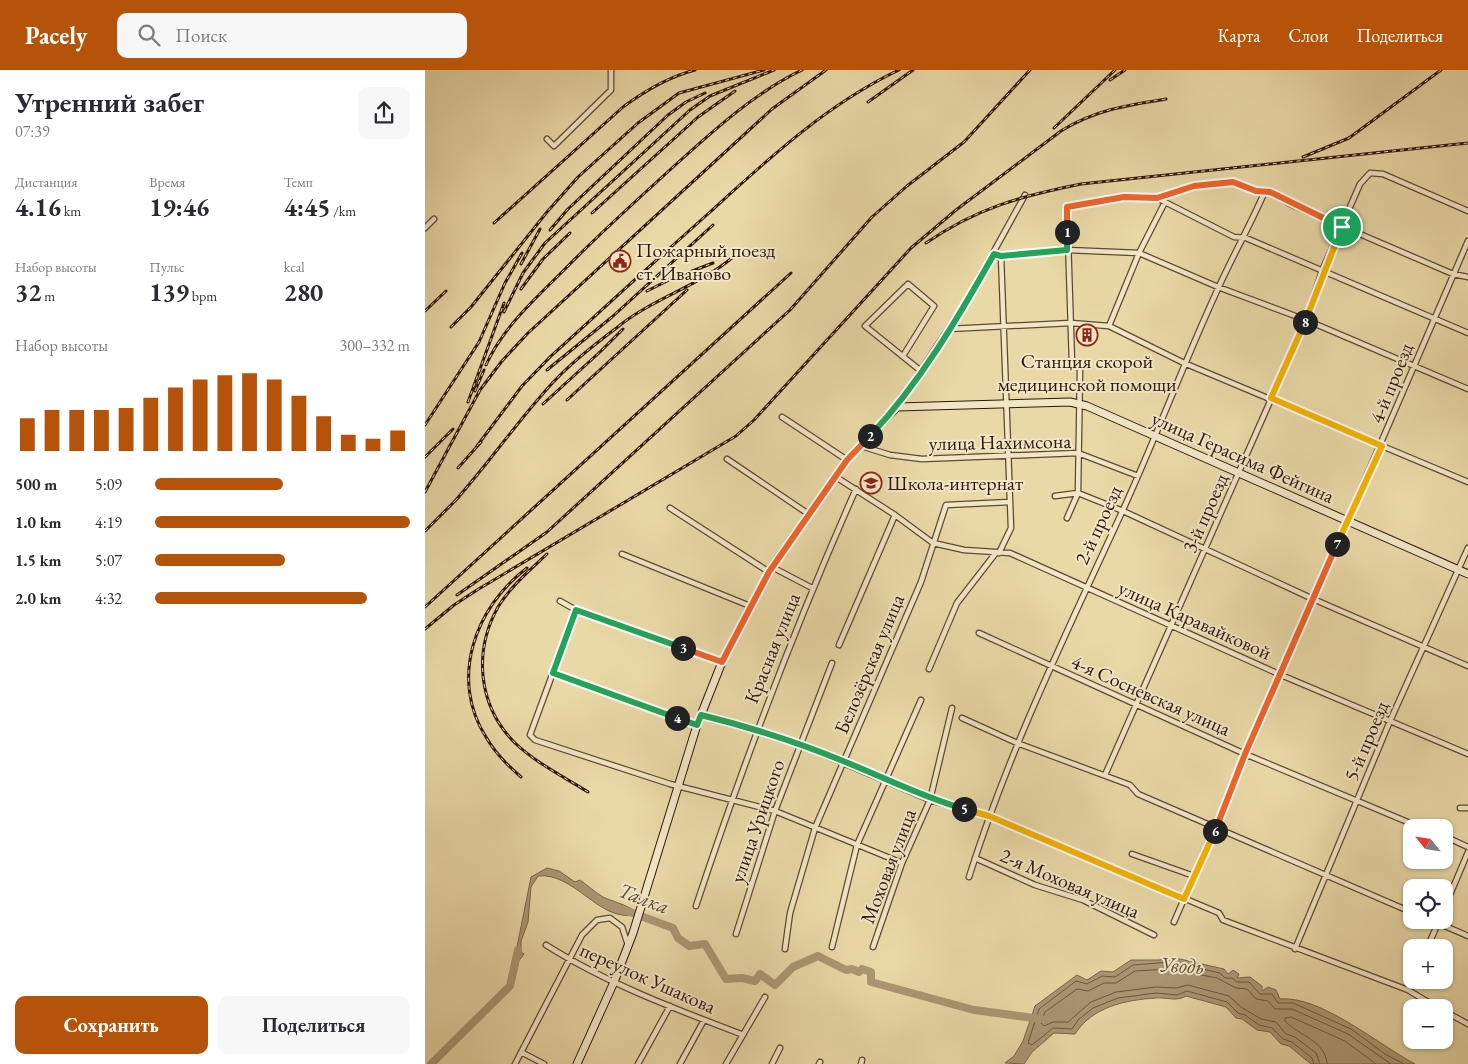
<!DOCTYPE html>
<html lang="ru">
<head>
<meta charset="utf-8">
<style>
  :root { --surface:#fff; --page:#f7f7f7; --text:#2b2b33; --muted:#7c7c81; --accent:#b45309 }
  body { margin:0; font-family:"EB Garamond",serif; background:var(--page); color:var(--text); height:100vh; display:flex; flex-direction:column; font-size:19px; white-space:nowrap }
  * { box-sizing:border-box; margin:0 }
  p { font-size:16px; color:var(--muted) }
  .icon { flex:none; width:28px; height:28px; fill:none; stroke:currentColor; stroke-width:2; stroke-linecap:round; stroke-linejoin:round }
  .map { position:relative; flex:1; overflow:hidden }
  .sheet { display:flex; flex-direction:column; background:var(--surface); width:425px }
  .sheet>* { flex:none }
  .needle { width:32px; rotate:300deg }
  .fabs { position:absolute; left:978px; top:749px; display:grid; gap:10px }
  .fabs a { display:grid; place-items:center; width:50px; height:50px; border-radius:10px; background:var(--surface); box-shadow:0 1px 4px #0004; font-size:25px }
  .pin { position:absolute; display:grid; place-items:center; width:42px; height:42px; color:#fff; margin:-21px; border:2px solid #fff; border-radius:50%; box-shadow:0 1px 5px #0007 }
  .km { position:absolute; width:25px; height:25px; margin:-12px; border-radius:50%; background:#222; color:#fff; font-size:14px; line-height:25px; text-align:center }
  .round { display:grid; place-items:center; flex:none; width:52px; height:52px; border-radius:10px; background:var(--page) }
  .overview { display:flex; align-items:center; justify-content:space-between; height:85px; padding:0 15px }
  h1 { font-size:28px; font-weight:700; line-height:38px }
  .stats { display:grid; grid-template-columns:repeat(3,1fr); gap:8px; height:85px; padding:5px 15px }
  .stats div { display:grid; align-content:center }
  .stats b { font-size:25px; font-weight:700 }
  .stats small { font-size:14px; font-weight:400 }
  .stats p { font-size:14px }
  .chart { height:140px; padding:10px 15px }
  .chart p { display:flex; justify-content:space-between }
  .chart svg { width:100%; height:90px; margin-top:5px; stroke:var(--accent); stroke-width:6 }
  .button { display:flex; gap:10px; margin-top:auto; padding:10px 15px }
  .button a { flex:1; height:58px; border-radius:10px; background:var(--accent); color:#fff; font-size:20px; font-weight:700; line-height:58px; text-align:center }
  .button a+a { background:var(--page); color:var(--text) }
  ul { padding:0 15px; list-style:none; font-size:16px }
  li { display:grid; grid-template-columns:80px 60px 1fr; align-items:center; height:38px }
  li i { height:12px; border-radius:6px; background:var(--accent) }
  header { display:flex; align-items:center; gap:30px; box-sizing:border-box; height:70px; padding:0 25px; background:var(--accent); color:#fff }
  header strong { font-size:24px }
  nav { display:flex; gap:28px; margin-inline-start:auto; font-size:18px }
  .search { width:350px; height:45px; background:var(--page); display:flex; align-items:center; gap:12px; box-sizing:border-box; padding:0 18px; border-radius:10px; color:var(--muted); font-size:19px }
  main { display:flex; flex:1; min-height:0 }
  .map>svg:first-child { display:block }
</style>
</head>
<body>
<header>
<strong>Pacely</strong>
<div class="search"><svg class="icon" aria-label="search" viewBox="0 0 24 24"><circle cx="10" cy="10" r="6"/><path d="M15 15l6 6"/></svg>Поиск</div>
<nav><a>Карта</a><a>Слои</a><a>Поделиться</a></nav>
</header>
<main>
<section class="sheet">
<div class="overview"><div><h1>Утренний забег</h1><p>07:39</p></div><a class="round"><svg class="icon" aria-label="share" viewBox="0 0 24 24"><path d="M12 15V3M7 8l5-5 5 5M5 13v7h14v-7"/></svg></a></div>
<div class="stats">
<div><p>Дистанция</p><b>4.16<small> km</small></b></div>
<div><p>Время</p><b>19:46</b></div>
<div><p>Темп</p><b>4:45<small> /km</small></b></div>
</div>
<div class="stats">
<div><p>Набор высоты</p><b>32<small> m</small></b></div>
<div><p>Пульс</p><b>139<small> bpm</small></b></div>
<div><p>kcal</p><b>280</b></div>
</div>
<div class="chart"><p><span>Набор высоты</span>300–332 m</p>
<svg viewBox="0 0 160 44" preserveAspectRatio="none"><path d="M5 44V28M15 44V24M25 44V24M35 44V24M45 44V23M55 44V18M65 44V13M75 44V9M85 44V7M95 44V6M105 44V9M115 44V17M125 44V27M135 44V36M145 44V38M155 44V34"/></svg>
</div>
<ul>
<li><b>500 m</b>5:09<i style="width:50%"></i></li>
<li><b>1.0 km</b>4:19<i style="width:100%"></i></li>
<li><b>1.5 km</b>5:07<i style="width:51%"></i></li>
<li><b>2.0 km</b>4:32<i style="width:83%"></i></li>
</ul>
<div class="button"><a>Сохранить</a><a>Поделиться</a></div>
</section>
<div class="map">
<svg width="1043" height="994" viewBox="0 0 1043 994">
  <rect width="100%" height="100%" fill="#e9d9a7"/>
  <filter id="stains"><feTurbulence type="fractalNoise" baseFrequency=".004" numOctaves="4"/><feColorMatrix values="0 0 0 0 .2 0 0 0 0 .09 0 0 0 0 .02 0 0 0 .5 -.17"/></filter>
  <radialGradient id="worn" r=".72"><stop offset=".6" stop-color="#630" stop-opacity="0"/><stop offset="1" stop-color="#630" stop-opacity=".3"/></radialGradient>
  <path fill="#aa9773" stroke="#79644b" d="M122,798l12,3 16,11 5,-2c7,5 16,13 23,17 8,4 21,7 29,12l-1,6c-32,5 -58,-43 -93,-39l-7,11 -3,35 -7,19v11l3,2 -7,9 -1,-11 15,-75z
    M746,887l53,12 4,5 5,-4 6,4 -2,4 13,-1 12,9v5l6,-4 8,3 4,9c40,-4 99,46 135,65h-104l-22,-18 -8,-2 -11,-12 -13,-2 -15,-11 -6,-1 -10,-11 -40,-11c-10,6 -19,1 -30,2 -31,2 -64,9 -81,36l-21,-1 -22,19 -8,12 -19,-1 9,-7 9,-15 12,-35 42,-31 10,5 14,-9 12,1 18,-12h28z"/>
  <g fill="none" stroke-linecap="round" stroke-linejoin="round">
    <path stroke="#6d5740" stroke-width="1" d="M889,994l-2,-6 -20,-16 -9,-3 -11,-11 -13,-3 -14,-10 -7,-2 -11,-11 -40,-11 -10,4 -21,-2 -38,5 -25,10 -15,12 -6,9 -19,-1 -21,17 -4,-2 11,-34 37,-28 11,3 15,-8 13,1 18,-12 38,-3 49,11 5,5h7l5,4h12l11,12h12l6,9h15l58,26 34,25 19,10
      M895,994l-4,-11 -21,-16 -9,-3 -10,-12 -15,-3 -20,-12 -12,-11 -41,-11 -12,3 -20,-1 -40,5 -25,10 -23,20h-15l-9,4 -3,-3 4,-11 32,-23 11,2 16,-8h12l19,-12 36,-2 46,9 19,10 11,1 9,10 12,2 7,8h17l56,25 43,30
      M902,994c-1,-23 -29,-29 -42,-43v-3l6,-1 54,24 31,23"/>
    <path stroke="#aa9773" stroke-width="8" d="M197,839l51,19 5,10 11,8 16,-2 21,35 16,-1 13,3 5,-7 15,11 18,-18 25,-11 28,14 6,-1 7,3 3,-3 9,3v10l103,28 67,9
      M6,994l79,-78 8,-36"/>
    <g stroke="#5e4834" stroke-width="7">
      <path id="minor" d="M122,69l7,7 57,-56v-20
        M732,128l77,39 12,1 222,95
        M0,158l9,-9
        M569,184l7,2 66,-6 72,3 79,34 88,33 162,69
        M684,256l30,-73 26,-51
        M524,259l122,-6 38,3 75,37 284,119
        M478,286l31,-50 -26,-22 -43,42 56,45
        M472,337l69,-105 59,-107
        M357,347l65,43
        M436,376l29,9 32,4 156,-6 60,23
        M302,389l83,56
        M411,407l59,38 38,28 31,7 46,3 271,122 187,79
        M653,423l45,18 190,88 155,67
        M630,426l23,-3
        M245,438l99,64
        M642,448l11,-25 2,-124 -8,-6 -5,-156 57,-10 33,1 37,-12 39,-4 23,9 14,1 20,12 163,70 15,3
        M574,483l12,-25 -10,-272
        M197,484l128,52
        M347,497l40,21
        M135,531l16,9 146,52
        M151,540l-46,125 5,5 135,44 105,27 127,52
        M554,563l266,121 177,74
        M414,575l56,-130
        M504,599l28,-66 38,-49
        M128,603l144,52
        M276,645l98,29 131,56 59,16 230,97 4,7 185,70 30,18
        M537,648l55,25 113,42 8,9 273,118
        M680,705l201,-455 16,-49 38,-87 10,-11 13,1 85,37
        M1035,738h8
        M1019,766l24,11
        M707,784l62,22
        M550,788l60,27 48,15 71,35
        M544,807c40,-127 98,-245 153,-365 33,-72 61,-147 94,-219 15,-34 34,-67 49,-102
        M271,836c47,-142 99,-280 160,-417
        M1019,839l24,-57
        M1006,850l37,16
        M749,852l294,-681
        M311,864l39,-123 57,-148
        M121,875c60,38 129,64 195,89
        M407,877l25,-102 64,-145
        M448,877l29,-84 28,-63 22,-92
        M1002,878l12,-27
        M360,879l5,-36 25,-85 106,-246 25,-77 64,-3
        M870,879l95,-228 78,-173
        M983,920l4,-10
        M1019,941l24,13
        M96,982l23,12
        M90,994l67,-129 15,-15 13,-2 12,9 6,18
        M213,994l32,-58
        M255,994l24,-44
        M301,994l39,-67
        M347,994l8,-16
        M394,994l1,-2
        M436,994l1,-4"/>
    </g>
    <g stroke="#30170e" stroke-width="9">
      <path id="secondary" d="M152,994l37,-82 19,-49 64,-208 25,-63 50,-95 75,-107 50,-53 173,-5 17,4 381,168"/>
    </g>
    <use href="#minor" stroke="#f1e6c6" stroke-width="4.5"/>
    <use href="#secondary" stroke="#f1e6c6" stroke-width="7"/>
    <g stroke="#30170e" stroke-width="3">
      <path id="rail" d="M685,10l15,-10
        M443,32l45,-32
        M629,58l61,-58
        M878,87l46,-19 92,-68
        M167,143l106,-96 37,-26
        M69,153l129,-116c23,-17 45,-30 72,-37
        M125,160l18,-21 100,-94 18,-13 19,-9
        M501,173c51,-35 95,-47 155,-59l387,-41
        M96,194l19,-35
        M96,219l22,-30 27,-26
        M222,221l22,-11 44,-17
        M0,241l21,-20
        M79,242l19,-39 22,-30 145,-133 20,-14 64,-26
        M26,257l20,-20 76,-95 31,-35 60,-54 41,-30 85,-23
        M61,295c17,-38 50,-67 79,-96 34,-35 71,-68 107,-101 40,-36 82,-75 130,-98
        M122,300l65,-53 101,-92
        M50,321l9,-21
        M142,330l120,-110
        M43,332l36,-99
        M118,334l58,-53 22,-22
        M0,355l54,-83 26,-59 17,-30
        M52,376l45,-60 29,-30c53,-48 105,-96 158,-143 58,-53 118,-109 190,-143
        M0,387l28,-28
        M33,398l23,-26
        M0,422l55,-102 22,-29 26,-28 244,-224 54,-39
        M30,431c32,-36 60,-76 92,-112 21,-24 47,-44 72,-63 35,-28 80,-40 114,-69
        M0,461l34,-34
        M122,484c-17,16 -37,33 -49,53 -25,45 -20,99 17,136 21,20 49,34 73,49
        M32,525l90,-63 243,-222 82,-93 35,-31 57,-44 66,-72
        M0,537l366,-334
        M0,559l29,-24 23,-15 259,-154 18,-16 157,-172 45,-38 105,-79c33,-21 67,-26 105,-32
        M96,707c-14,-12 -26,-24 -35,-40 -37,-58 -11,-130 41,-169"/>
    </g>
    <use href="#rail" stroke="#f1e6c6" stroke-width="1" stroke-dasharray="4" stroke-linecap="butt"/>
  </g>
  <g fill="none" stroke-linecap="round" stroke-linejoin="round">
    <g stroke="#fff" stroke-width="10">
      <path id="split-1" d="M642,162v-25l57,-10 33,1 37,-12 39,-4 23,9 14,1 72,35"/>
    </g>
    <g stroke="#fff" stroke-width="10">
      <path id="split-2" d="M445,366c50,-53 88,-118 124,-182l7,2 66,-6v-18"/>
    </g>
    <g stroke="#fff" stroke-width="10">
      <path id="split-3" d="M258,578l39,14 47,-90 78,-112 23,-24"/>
    </g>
    <g stroke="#fff" stroke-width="10">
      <path id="split-4" d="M252,648l-124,-45 23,-63 107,38"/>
    </g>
    <g stroke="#fff" stroke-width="10">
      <path id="split-5" d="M252,648l20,7 4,-10c49,12 96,27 142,46 40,16 79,36 121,48"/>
    </g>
    <g stroke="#fff" stroke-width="10">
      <path id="split-6" d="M539,739l25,7 195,83 31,-68"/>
    </g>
    <g stroke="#fff" stroke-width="10">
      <path id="split-7" d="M790,761l30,-77 92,-210"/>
    </g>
    <g stroke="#fff" stroke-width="10">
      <path id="split-8" d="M880,252l-34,76 111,48 -45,98"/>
    </g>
    <g stroke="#fff" stroke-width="10">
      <path id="split-9" d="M880,252l37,-95"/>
    </g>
    <use href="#split-1" stroke="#f0652b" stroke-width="6"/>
    <use href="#split-2" stroke="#22a559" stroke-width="6"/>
    <use href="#split-3" stroke="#f0652b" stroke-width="6"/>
    <use href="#split-4" stroke="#22a559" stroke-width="6"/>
    <use href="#split-5" stroke="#22a559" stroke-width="6"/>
    <use href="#split-6" stroke="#f5b400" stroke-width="6"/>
    <use href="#split-7" stroke="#f0652b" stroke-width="6"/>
    <use href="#split-8" stroke="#f5b400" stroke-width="6"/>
    <use href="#split-9" stroke="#f5b400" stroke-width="6"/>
  </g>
  <defs>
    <g id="civic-ring" transform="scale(1.125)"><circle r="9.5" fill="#f1e6c6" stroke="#8f2418" stroke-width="1.5"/><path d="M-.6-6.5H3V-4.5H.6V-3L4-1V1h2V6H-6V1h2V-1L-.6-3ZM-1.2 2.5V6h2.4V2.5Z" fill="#8f2418"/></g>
    <g id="building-ring" transform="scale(1.125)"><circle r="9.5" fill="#f1e6c6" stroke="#8f2418" stroke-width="1.5"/><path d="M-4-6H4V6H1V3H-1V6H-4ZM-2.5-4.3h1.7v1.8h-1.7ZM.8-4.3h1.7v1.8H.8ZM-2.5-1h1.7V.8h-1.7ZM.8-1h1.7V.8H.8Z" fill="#8f2418"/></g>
    <g id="school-ring" transform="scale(1.125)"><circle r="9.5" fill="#f1e6c6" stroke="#8f2418" stroke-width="1.5"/><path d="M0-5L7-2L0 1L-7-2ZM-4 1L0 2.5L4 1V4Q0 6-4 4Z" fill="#8f2418"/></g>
  </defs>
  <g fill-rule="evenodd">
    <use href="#civic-ring" x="195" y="191"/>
    <use href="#building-ring" x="662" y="265"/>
    <use href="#school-ring" x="446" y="413"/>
  </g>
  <g text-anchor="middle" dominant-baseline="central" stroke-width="4" stroke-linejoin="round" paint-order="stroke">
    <g font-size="20" fill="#30170e" stroke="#f1e6c6" text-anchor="start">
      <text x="211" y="180">Пожарный поезд<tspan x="211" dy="23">ст. Иваново</tspan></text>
      <text x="662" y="291" text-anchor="middle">Станция скорой<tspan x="662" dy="23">медицинской помощи</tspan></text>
      <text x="462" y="413">Школа-интернат</text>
    </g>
    <g font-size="20" fill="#30170e" stroke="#f1e6c6">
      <text transform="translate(966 313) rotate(-68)">4-й проезд</text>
      <text transform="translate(575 372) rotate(-1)">улица Нахимсона</text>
      <text transform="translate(818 387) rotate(24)">улица Герасима Фейгина</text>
      <text transform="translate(780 443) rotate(-66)">3-й проезд</text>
      <text transform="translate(673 455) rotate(-65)">2-й проезд</text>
      <text transform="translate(770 550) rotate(24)">улица Каравайковой</text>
      <text transform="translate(347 578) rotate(-68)">Красная улица</text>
      <text transform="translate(444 594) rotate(-67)">Белозёрская улица</text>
      <text transform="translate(726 625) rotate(24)">4-я Сосневская улица</text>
      <text transform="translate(941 671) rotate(-67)">5-й проезд</text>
      <text transform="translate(332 751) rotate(-71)">улица Урицкого</text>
      <text transform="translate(463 796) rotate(-69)">Моховая улица</text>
      <text transform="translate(645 813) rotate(23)">2-я Моховая улица</text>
      <text transform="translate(223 908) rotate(24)">переулок Ушакова</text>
    </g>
    <g font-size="21" font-style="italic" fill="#614a36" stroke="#f1e6c6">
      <text transform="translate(219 828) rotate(21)">Талка</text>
      <text transform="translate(757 895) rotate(3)">Уводь</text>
    </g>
  </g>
  <rect width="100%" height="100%" filter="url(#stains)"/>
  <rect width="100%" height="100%" fill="url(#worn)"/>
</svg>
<div class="fabs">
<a><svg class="needle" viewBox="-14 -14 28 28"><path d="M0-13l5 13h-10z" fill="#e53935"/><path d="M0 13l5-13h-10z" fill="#7c7c81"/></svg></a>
<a><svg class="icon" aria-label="locate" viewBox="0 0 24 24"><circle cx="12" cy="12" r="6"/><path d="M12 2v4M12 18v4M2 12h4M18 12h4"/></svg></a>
<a>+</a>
<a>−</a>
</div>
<div class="pin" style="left:917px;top:157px;background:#1e9e55"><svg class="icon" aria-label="arrive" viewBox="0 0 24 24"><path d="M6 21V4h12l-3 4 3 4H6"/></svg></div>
<b class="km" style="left:642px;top:162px">1</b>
<b class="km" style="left:445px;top:366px">2</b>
<b class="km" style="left:258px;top:578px">3</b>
<b class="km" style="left:252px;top:648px">4</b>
<b class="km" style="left:539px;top:739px">5</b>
<b class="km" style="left:790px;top:761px">6</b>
<b class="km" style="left:912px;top:474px">7</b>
<b class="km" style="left:880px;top:252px">8</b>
</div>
</main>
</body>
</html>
